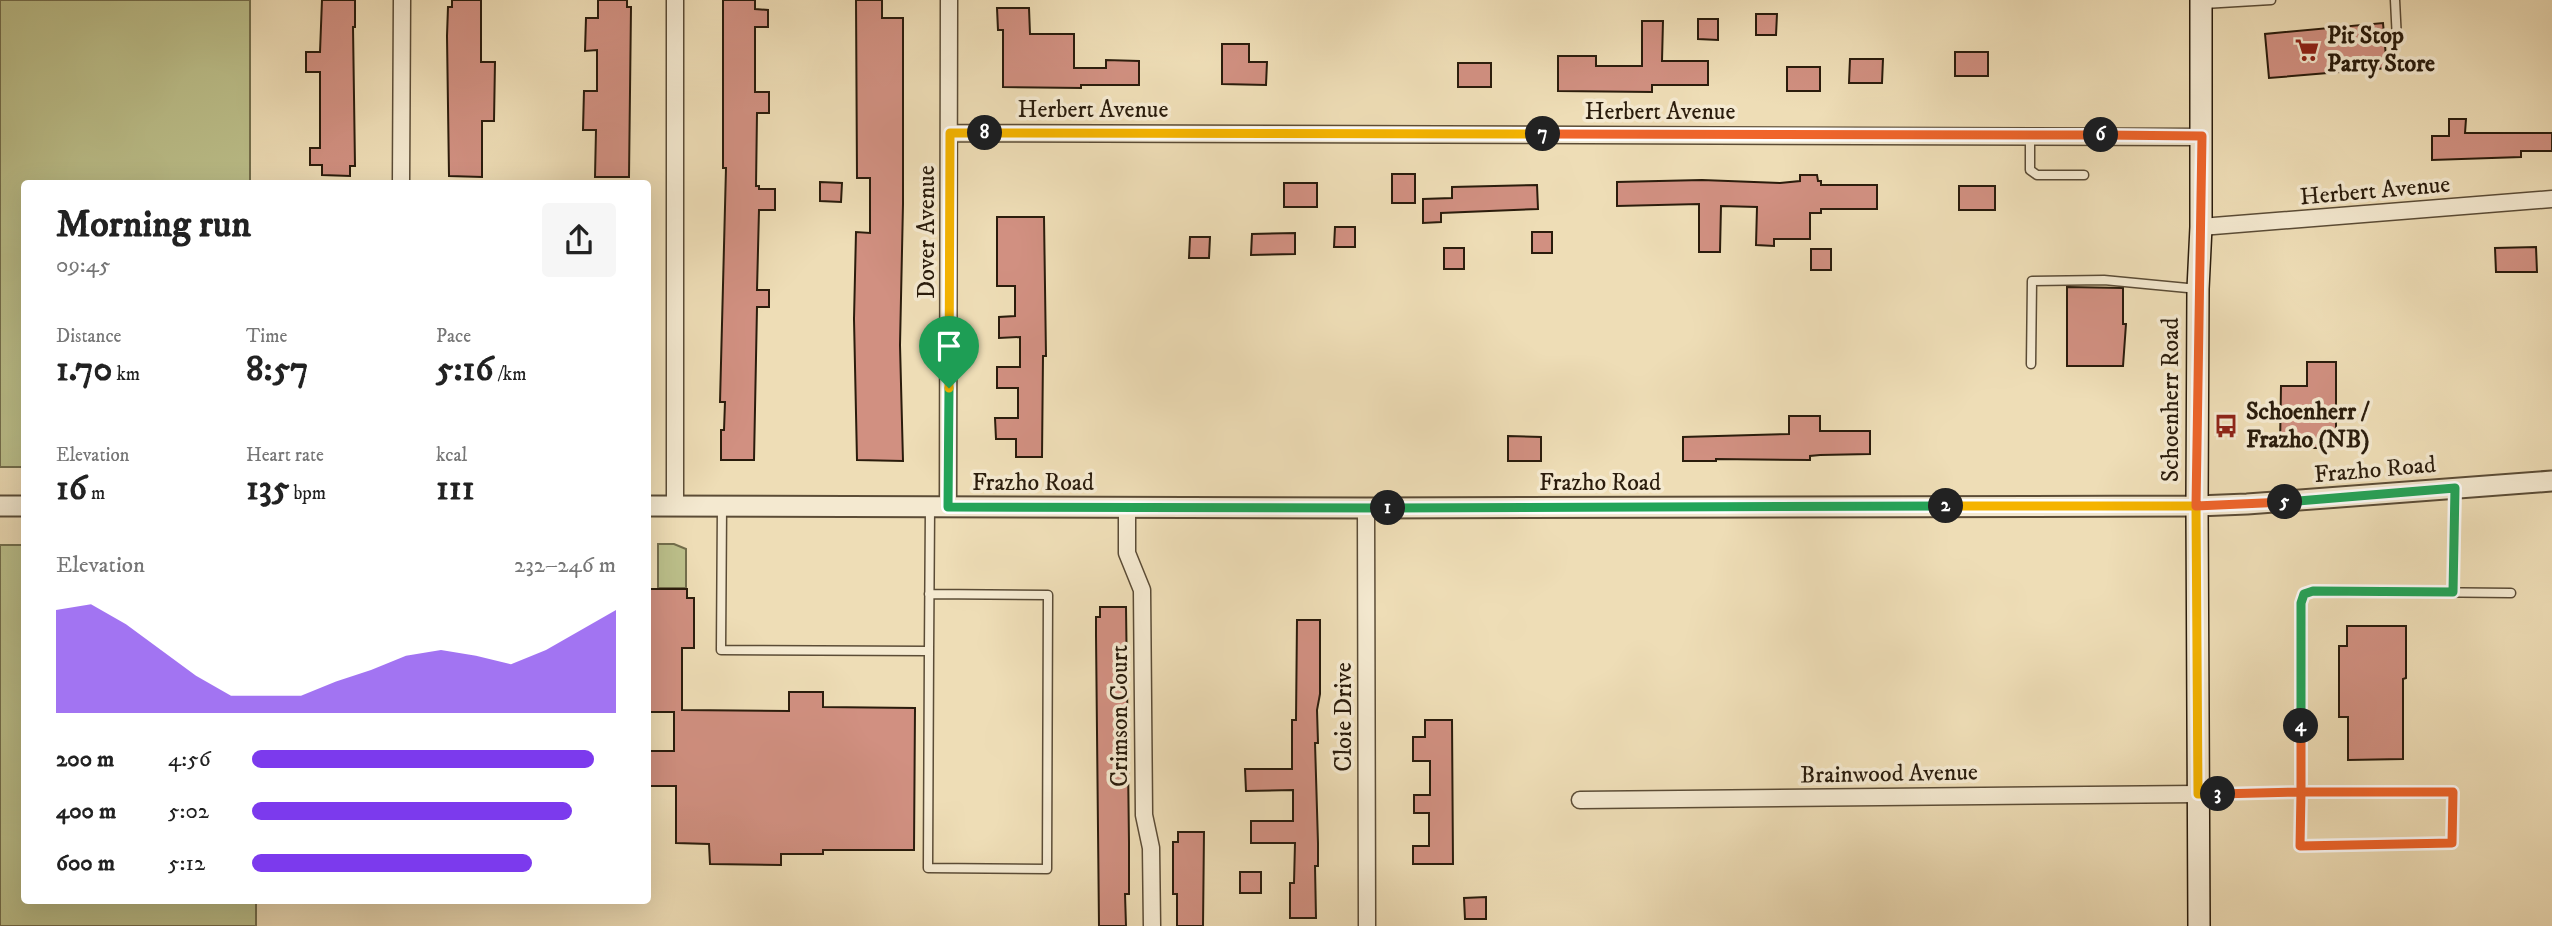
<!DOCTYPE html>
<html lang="en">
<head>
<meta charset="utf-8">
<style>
  :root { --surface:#fff; --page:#f6f6f6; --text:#222; --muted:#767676; --accent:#7c3aed }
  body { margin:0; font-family:"IM FELL DW Pica",serif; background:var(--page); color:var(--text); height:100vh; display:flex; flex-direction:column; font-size:26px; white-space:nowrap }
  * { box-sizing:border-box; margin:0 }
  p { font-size:23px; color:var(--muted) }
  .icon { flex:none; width:38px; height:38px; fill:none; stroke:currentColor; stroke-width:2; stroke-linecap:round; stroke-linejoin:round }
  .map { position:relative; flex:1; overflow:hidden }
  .drawer { position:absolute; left:21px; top:180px; width:630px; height:724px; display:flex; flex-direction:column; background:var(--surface); border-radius:7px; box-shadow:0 7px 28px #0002 }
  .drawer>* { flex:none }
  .pin { position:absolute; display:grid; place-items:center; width:60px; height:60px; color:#fff; margin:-72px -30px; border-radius:50% 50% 50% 0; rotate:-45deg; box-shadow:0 0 7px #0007 }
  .pin .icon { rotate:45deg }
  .km { position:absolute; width:35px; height:35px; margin:-18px; border-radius:50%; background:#222; color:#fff; font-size:19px; line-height:35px; text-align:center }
  .round { display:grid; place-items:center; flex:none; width:74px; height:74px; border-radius:7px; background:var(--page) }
  .overview { display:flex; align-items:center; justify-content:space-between; height:119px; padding:0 35px }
  h1 { font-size:38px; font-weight:700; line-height:52px }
  .stats { display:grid; grid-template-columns:repeat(3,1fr); gap:10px; height:119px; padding:7px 35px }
  .stats div { display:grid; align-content:center }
  .stats b { font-size:35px; font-weight:700 }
  .stats small { font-size:19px; font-weight:400 }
  .stats p { font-size:19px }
  .chart { height:196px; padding:14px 35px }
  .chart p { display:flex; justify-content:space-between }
  .chart svg { width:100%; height:126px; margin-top:7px; fill:var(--accent); opacity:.7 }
  ul { padding:0 35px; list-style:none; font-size:23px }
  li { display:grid; grid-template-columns:112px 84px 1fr; align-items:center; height:52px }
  li i { height:18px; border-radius:9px; background:var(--accent) }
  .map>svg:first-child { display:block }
</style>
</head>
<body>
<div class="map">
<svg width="2552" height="926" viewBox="0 0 2552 926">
  <rect width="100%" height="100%" fill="#eeddb6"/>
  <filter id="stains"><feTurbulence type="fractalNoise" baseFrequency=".00286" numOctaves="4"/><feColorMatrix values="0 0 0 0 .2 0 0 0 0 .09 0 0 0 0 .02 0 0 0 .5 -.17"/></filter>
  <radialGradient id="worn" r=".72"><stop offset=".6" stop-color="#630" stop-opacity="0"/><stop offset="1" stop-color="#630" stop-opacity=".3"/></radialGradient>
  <path fill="#bcc08b" stroke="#736e4c" stroke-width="2" d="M0,0h250v184h-226v283h-24z
    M658,544h16l12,5v39h-28z
    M0,545h24v356h232v25h-256z"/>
  <path fill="#d19081" stroke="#2a1c0c" stroke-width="2" d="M322,0h33v27h-2l2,139h-5v10l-28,-1v-10h-12v-17h10v-76h-14v-20h14z
    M452,0h29v62h14l-1,59h-12v56l-33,-1 -2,-140 1,-29h4z
    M598,0h29v7h4l-2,170h-34l1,-47h-13l1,-39h13v-41l-12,1 1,-33h12z
    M723,0h32v9l13,1v17h-13v65h14v21h-12l-1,73h3v3h16v21h-16l-2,80h12v17h-12l-3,153h-33v-30h3l1,-28h-5l6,-234h-3z
    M856,0h26v18h21v186l-3,141 3,116 -46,-1 -3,-141 2,-87 14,1v-55h-13z
    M997,8h32l1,26h44v34h32v-8l33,1v24h-58v3l-78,-1v-57h-5z
    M1756,14h21l-1,21h-20z
    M1698,19h20v21l-20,-1z
    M1642,21h21l-1,40h46v24h-56v7l-94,-1v-35h38v10h46z
    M2383,23l4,45 -118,10 -4,-44z
    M1222,44h27v18h18l-1,23 -44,-1z
    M1955,52h33v24h-33z
    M1850,59h33l-1,24h-33z
    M1458,63h33v24h-33z
    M1787,67h33v24h-33z
    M2449,119h17l-1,14h87v18h-31v6l-89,3v-24h17z
    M1392,174h23v29h-23z
    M1800,175h17l1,6h3v4h56v24h-56v4h-11v26h-36v7l-18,-1 1,-38 -36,-1 -1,46h-21v-48l-82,2v-24l85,-2 78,3 20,-2z
    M820,182l22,1 -1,19 -21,-1z
    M1284,183h33v24h-33z
    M1537,185l1,24 -97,4v9l-18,1v-24l29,-1v-11z
    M1959,186h36v24h-36z
    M997,217h47l2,139h-3l-1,101h-26v-18h-20l-1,-21h23v-30h-21v-21h23v-30l-21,1v-21l16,-1v-30h-18z
    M1335,227h20v20h-21z
    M1532,232h20v21h-20z
    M1295,233v21l-44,1 1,-21z
    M1190,237h20l-1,21h-20z
    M2536,247l1,25h-41l-1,-24z
    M1444,248h20v21h-20z
    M1811,249h20v21h-20z
    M2067,287l56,1v36h3l-3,42h-56z
    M2307,362h29v86h-56l1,-62h26z
    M1789,416h31v15h50v23l-50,1 -10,1v4l-94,-1v2h-33v-24l106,-3z
    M1508,436l33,1v24h-33z
    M648,589h39v9h7v50h-12v62l107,1v-19h34v15l92,1 -1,142h-91v4h-42v11l-71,-1 -1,-20 -33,-1v-57h-28v-35h26v-39h-26z
    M1100,607h26l3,235v52h-4l1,32h-27l-3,-291v-18h4z
    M1297,620h23v74l-3,16 1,33h-3l3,100v23h-3l1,52h-26v-35h4l1,-40h-44v-22h42v-31l-47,1 -1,-22h47v-49h4z
    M2347,626h59v52l-3,1v80l-55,1v-43h-9v-71h8z
    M1425,720h27l1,144h-40v-18h16v-33h-15v-18h16v-34h-17v-24h12z
    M1178,832h26l-1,94h-26v-32h-4v-52h5z
    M1240,872h21v21h-21z
    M1486,897v22h-21l-1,-21z"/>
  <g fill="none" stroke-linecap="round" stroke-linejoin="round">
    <g stroke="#5b4c36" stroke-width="11">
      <path id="service" d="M2395,0l2,40
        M2204,4l67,-4
        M2030,135v35l7,5h47
        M2031,364l1,-83 72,-1 94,9
        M722,506l-1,144 208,1 1,-143
        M2453,592l2,-102
        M929,651l-1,217 119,1 1,-274 -119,-1
        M2301,792h152l-1,51 -152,3z
        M2201,794l100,-2v-189l3,-9 9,-3 198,2"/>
    </g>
    <g stroke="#5b4c36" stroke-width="19">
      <path id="minor" d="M950,133l1252,4
        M401,184l1,-184
        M2201,227l351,-28
        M675,506v-506
        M948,507l1,-507
        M1127,508v45l15,37 2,225 7,33 1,78
        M1366,508l1,418
        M1580,800l618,-6"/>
    </g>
    <g stroke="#5b4c36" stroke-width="23">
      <path id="tertiary" d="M0,506h24
        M648,506l718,2 831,-2 50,-2 305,-23"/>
    </g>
    <g stroke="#2a1c0c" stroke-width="24">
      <path id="secondary" d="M2199,926l-2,-420 1,-217 3,-62v-227"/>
    </g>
    <use href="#service" stroke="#f4e9d0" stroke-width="8"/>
    <use href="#minor" stroke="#f4e9d0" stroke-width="16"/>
    <use href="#tertiary" stroke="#f4e9d0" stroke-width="19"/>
    <use href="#secondary" stroke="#f4e9d0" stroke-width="21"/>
  </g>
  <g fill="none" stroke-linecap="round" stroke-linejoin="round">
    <g stroke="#fff" stroke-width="14">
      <path id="split-1" d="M949,388l-1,119 440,1"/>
    </g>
    <g stroke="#fff" stroke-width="14">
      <path id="split-2" d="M1388,508l558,-2"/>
    </g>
    <g stroke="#fff" stroke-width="14">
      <path id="split-3" d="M1946,506h250l2,288h20"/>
    </g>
    <g stroke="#fff" stroke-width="14">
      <path id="split-4" d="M2218,794l83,-2 -1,54 152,-3 1,-51h-152v-66"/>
    </g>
    <g stroke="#fff" stroke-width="14">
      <path id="split-5" d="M2285,502l170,-14 -2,104 -140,-1 -9,3 -3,9v123"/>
    </g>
    <g stroke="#fff" stroke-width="14">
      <path id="split-6" d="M2101,135l101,1 -6,370 89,-4"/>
    </g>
    <g stroke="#fff" stroke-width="14">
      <path id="split-7" d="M1543,134l558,1"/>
    </g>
    <g stroke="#fff" stroke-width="14">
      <path id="split-8" d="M985,133l558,1"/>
    </g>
    <g stroke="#fff" stroke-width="14">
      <path id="split-9" d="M949,388l1,-255h35"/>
    </g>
    <use href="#split-1" stroke="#22a559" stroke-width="9"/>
    <use href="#split-2" stroke="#22a559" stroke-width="9"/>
    <use href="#split-3" stroke="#f5b400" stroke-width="9"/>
    <use href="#split-4" stroke="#f0652b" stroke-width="9"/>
    <use href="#split-5" stroke="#22a559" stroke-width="9"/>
    <use href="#split-6" stroke="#f0652b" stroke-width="9"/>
    <use href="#split-7" stroke="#f0652b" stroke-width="9"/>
    <use href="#split-8" stroke="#f5b400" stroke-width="9"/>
    <use href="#split-9" stroke="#f5b400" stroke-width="9"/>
  </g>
  <defs>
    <g id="supermarket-bare" transform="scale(1.89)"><path d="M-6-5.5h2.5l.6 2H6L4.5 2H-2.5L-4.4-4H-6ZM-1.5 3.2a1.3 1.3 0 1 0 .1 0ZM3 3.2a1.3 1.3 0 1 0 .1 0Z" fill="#8f2418" stroke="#f4e9d0" stroke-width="2.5" paint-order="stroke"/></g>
    <g id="bus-bare" transform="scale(1.89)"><path d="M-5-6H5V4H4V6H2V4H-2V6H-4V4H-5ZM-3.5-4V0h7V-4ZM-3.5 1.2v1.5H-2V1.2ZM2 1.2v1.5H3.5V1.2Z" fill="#8f2418" stroke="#f4e9d0" stroke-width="2.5" paint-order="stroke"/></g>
  </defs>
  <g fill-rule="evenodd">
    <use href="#supermarket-bare" x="2307" y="50"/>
    <use href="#bus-bare" x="2226" y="426"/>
  </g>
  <g text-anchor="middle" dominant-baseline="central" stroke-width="7" stroke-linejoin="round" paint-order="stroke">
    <g font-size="24" font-weight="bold" fill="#2a1c0c" stroke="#f4e9d0" text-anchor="start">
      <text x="2327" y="36">Pit Stop<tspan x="2327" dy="28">Party Store</tspan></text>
      <text x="2246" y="412">Schoenherr /<tspan x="2246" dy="28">Frazho (NB)</tspan></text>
    </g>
    <g font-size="24" fill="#2a1c0c" stroke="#f4e9d0">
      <text x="1093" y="110">Herbert Avenue</text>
      <text x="1660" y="112">Herbert Avenue</text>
      <text transform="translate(2375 191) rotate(-5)">Herbert Avenue</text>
      <text transform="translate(927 232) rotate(-90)">Dover Avenue</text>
      <text transform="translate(2171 400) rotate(-90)">Schoenherr Road</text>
      <text transform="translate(2375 470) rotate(-5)">Frazho Road</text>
      <text x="1033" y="483">Frazho Road</text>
      <text x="1600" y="483">Frazho Road</text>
      <text transform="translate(1120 716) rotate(-90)">Crimson Court</text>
      <text transform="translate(1344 717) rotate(-90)">Cloie Drive</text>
      <text transform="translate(1889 774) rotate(-1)">Brainwood Avenue</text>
    </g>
  </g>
  <rect width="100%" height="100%" filter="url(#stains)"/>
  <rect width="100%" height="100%" fill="url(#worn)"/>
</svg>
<div class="pin" style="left:949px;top:388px;background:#1e9e55"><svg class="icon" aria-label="arrive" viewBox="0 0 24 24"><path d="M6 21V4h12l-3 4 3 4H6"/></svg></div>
<b class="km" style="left:1388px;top:508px">1</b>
<b class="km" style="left:1946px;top:506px">2</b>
<b class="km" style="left:2218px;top:794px">3</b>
<b class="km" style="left:2301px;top:726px">4</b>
<b class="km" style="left:2285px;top:502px">5</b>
<b class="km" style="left:2101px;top:135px">6</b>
<b class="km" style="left:1543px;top:134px">7</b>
<b class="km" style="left:985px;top:133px">8</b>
<section class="drawer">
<div class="overview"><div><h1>Morning run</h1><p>09:45</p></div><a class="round"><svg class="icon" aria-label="share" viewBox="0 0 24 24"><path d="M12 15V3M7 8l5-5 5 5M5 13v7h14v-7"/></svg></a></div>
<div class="stats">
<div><p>Distance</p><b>1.70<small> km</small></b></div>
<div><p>Time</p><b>8:57</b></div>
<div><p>Pace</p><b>5:16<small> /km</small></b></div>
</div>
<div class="stats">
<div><p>Elevation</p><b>16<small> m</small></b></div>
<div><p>Heart rate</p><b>135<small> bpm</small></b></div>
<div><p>kcal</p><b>111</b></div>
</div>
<div class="chart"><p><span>Elevation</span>232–246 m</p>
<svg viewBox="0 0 160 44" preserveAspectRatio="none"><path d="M0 44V8L10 6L20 13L30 22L40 31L50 38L60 38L70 38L80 33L90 29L100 24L110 22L120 24L130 27L140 22L150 15L160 8V44z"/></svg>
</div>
<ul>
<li><b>200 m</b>4:56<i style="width:94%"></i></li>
<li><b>400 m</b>5:02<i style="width:88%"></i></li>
<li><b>600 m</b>5:12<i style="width:77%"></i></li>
</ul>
</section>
</div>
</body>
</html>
